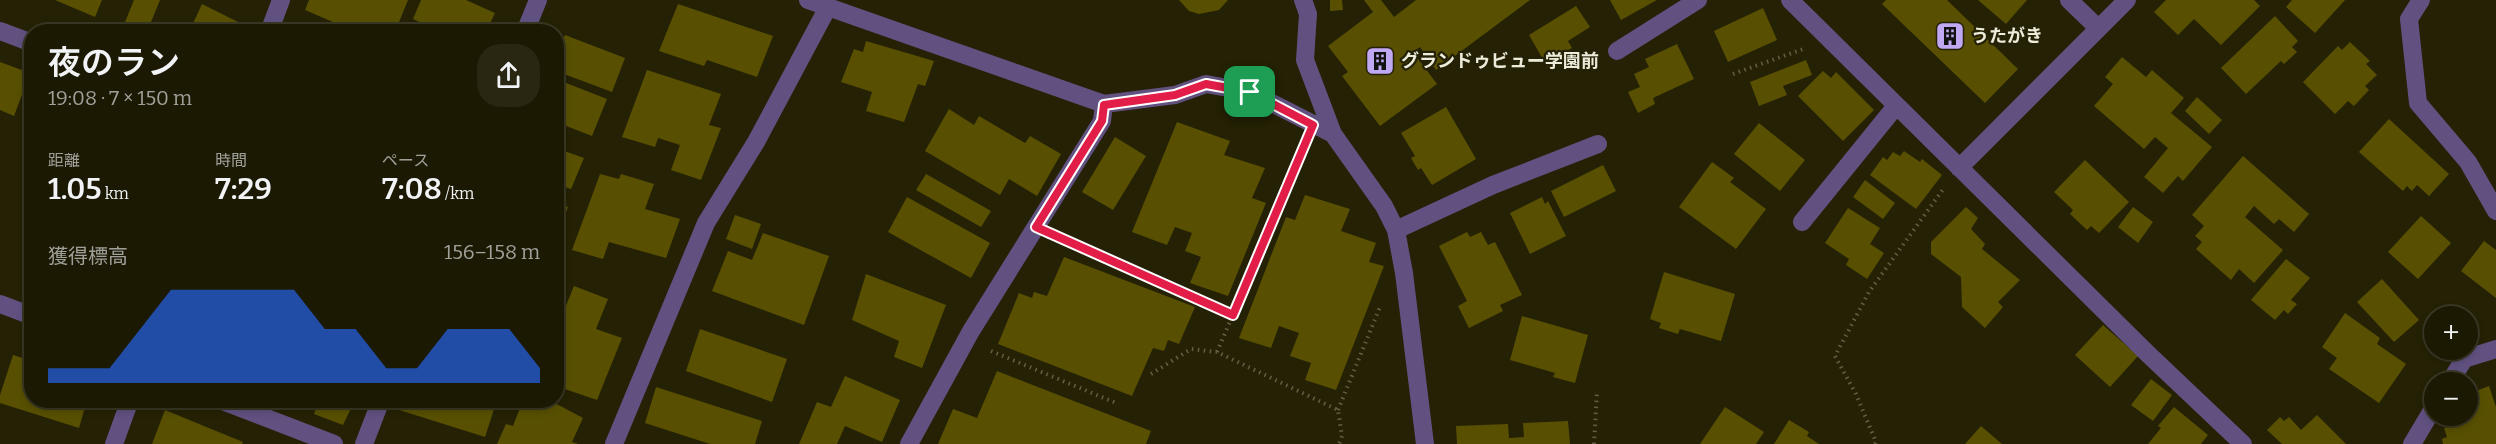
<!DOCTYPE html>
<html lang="ja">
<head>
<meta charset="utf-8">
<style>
  :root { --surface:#1c1903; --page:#292612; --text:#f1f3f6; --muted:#a0a09a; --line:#3a3825; --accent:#2563eb }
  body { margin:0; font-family:Bitter,"Noto Sans JP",serif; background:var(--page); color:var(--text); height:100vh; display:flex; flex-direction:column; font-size:22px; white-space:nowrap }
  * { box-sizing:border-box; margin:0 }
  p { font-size:20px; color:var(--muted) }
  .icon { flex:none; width:33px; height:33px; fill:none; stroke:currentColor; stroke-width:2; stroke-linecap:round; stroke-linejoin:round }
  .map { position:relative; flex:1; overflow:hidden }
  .side { position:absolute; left:24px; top:24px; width:540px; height:384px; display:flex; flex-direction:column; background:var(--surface); border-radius:24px; box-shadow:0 3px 9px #0003,0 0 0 2px var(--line) }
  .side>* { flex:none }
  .fabs { position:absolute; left:2424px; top:306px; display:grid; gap:12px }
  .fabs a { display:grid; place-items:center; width:54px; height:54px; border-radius:50%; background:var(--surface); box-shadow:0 3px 9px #0003,0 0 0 2px var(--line); font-size:30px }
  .pin { position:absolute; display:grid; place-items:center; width:51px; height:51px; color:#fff; margin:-26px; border-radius:12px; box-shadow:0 3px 9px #0006 }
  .round { display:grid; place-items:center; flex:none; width:63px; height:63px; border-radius:24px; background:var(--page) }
  .head { display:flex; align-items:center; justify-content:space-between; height:102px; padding:0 24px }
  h1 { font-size:33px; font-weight:600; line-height:45px }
  .figures { display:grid; grid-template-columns:repeat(3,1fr); gap:9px; height:102px; padding:6px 24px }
  .figures div { display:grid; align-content:center }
  .figures b { font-size:30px; font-weight:600 }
  .figures small { font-size:16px; font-weight:400 }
  .figures p { font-size:16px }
  .chart { height:168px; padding:12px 24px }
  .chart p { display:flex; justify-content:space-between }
  .chart svg { width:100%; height:108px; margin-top:6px; fill:var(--accent); opacity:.7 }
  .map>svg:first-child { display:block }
</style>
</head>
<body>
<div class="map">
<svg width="2496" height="444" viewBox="0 0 2496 444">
  <rect width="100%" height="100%" fill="#252104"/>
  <path fill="#585000" d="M55,0h47l-7,17z
    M134,0h26l-9,22 21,10h-51z
    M309,0h99l-13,32h-39l-51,-22z
    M421,0h45l29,13 -9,19h-46l-27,-13z
    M1179,0h49l-9,10 -20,4 -10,-3z
    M1330,0h12l1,10 -13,1z
    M1364,0h17l13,17 22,-17h114l-94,70 -16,-23 -7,5 24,32 -57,42 -38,-50 6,-4 -20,-26 45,-34z
    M1610,0h47l-36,20z
    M1886,0h61l71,69 -33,34 -103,-99z
    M1978,0h49l-21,24z
    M2166,0h88l6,6 -39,39 -27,-26 -16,16 -24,-23z
    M2292,0h53l-30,33 -29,-26z
    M202,4l44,22 -3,6h-54z
    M678,4l95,32 -16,41 -50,-17 -3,6 -45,-15z
    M1576,6l14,21 -22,14 4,7 -10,6 2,4 -16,10 -19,-33z
    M1763,8l14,32 -49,22 -14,-31z
    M2275,16l23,25 -6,6 5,5 -13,12 -3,-3 -35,33 -25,-26z
    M565,35l60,23 -13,34 -56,-21v-14z
    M866,41l68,20 -9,25 -7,-2 -14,38 -38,-11 6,-19 -31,-10 13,-33 9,3z
    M2350,42l20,19 -4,3 11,11 -12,11 4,4 -15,16 -6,-5 -13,13 -32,-32 35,-36 4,4z
    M1677,44l17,35 -41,19 2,6 -17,9 -10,-21 12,-5 -6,-13 15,-7 -4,-8z
    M2122,57l24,20 6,-7 32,28 -13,15 41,34 -29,34 -5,-5 -15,17 -19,-16 24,-29 -13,-11 -11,12 -50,-43 19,-22 -8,-7z
    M1806,60l6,15 -29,11 4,9 -28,11 -9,-24z
    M0,62l30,11 -16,43 -14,-6z
    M647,70l74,24 -12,31 12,3 -20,52 -30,-10 9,-25 -22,-7 -3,9 -33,-10z
    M1823,71l8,7 5,-6 38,38 -31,31 -45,-45z
    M556,79l51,20 -15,37 -36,-14z
    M2197,97l25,23 -13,14 -24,-23z
    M31,98h1v25l-9,-3z
    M1446,107l30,52 -44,26 -11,-17 -3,2 -7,-12 4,-2 -14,-23z
    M949,109l25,16 5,-9 46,27 5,-7 31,18 -24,42 -28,-17 -9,16 -75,-44z
    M2389,119l60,55 -20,22 -12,-11 -5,6 -5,-5 -4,5 -44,-39z
    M1177,122l53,19 -6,14 41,13 -13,30 14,5 -38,93 -38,-13 11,-26 -16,-6 7,-18 -17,-6 -8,18 -35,-13z
    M1759,123l46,37 -25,31 -46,-37z
    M1115,137l31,19 -33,54 -31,-18z
    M556,148l28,10 -13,31 -15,-5z
    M1904,151l16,11 2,-3 20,16 -26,34 -46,-34 13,-18 4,3 6,-8 7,4z
    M2243,156l66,58 -15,18 -15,-13 -5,5 -20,-18 -9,11 38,33 -29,33 -15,-14 -8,11 -35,-31 6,-7 -7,-6 9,-10 -12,-11z
    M2085,160l44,42 -30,31 -8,-7 -4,4 -17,-16 3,-4 -19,-18z
    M1712,162l22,16 -4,4 36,27 -30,40 -57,-42z
    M1603,165l13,26 -52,26 -13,-26z
    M600,174l19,5 2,-5 33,10 -9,25 35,10 -14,39 -57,-16 -6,17 -31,-9z
    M926,174l65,37 -10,16 -65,-37z
    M1865,180l30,23 -12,16 -30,-22z
    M1305,195l45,14 -9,22 35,12 -7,19 15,4 -48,124 -31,-10 6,-17 -21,-7 9,-23 -20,-7 -8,22 -32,-10 47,-121 9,3z
    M907,197l83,46 -19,35 -83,-46z
    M1542,197l3,7 3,-3 18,35 -36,18 -20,-41z
    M556,203l12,4 -11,28h-1z
    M1966,207l12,11 -7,11 14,15 -3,5 38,31 -22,22 5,5 -18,21 -23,-21 -1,-30 -30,-23v-12z
    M2133,207l20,15 -15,21 -20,-16z
    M1848,208l32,20 -10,16 14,9 -17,26 -21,-14 3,-6 -24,-16z
    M735,215l26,9 -9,25 -26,-10z
    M2421,216l30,27 -33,36 -30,-27z
    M1467,232l3,5 11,-5 7,13 7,-3 27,53 -22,10 3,6 -34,17 -11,-22 9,-5 -28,-55z
    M763,233l66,23 -25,69 -92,-34 16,-40 24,9z
    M2484,241l12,9v48l-35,-27z
    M1064,257l131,50 -16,37 -11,-4 -4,11 -11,-3 -21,48 -134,-52 21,-51 13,5 2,-6 13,4z
    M2286,259l24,19 -19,22 6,4 -9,10 -4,-4 -9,10 -24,-20z
    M1664,272l71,22 -14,47 -41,-12 -2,5 -19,-6 2,-5 -11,-4z
    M866,274l80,31 -24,63 -28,-11 5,-16 -47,-21z
    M2382,279l37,41 -25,22 -37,-40z
    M574,286l34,13 -12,30 26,9 -25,62 -41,-14v-56z
    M2345,313l35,25 -3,6 29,20 -27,39 -50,-34 8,-11 -15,-11z
    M1522,316l66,19 -13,48 -22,-6 2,-4 -45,-13z
    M2103,325l35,31 -28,31 -35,-32z
    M700,329l87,30 -15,43 -86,-31z
    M13,355l19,6v39h55l-8,28 -79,-25v-8z
    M997,371l154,60 -5,13h-208l15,-35 24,9z
    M845,376l55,24 -18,42 -37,-16 -8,18h-38l18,-42 14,5z
    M2151,379l21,16 -19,26 -22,-16z
    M2489,386l7,21v37h-53l-1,-5 5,-2 -3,-9 20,-6 -2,-6h6v-22z
    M656,387l106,34 -7,23h-45l-65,-21z
    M319,400h36l-12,25 -29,-11z
    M399,400h98l-12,37 -89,-28z
    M523,400h26l34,18 -11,24 6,2h-81l9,-20 7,2z
    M1725,407l39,25 -8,12h-56z
    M2174,407l34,28 -7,9h-53l13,-16 -3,-2z
    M165,410l78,32 -1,2h-90z
    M2317,415l29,29h-64l-15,-14 13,-13 4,4 5,-4 12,13z
    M1789,420l20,12 -2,4 12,8h-45z
    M1568,421l2,23h-113l-1,-18 52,-2 1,14 15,-1 -1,-14z
    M1981,426l21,18h-37z"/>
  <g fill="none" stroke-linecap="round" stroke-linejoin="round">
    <path stroke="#625f46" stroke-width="4" stroke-dasharray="1.5 4.5" stroke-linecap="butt" d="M1733,74l70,-25
      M1061,238l172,77
      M991,351l125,52
      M1217,352l86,-203
      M1151,374l40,-25 26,3 121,58 4,26 -3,8
      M1338,410l42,-103
      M1594,444l3,-52
      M1875,444l1,-2 -20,-48 -21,-38 34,-64 75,-104"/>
    <path stroke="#615181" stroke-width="18" d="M808,0l296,104 -2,17 -131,210 -62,113
      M1303,0l5,14 -3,46 28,74 51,72 12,24 8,43 21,171
      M1790,0l358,354 95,90
      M2069,0l29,28
      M2421,0l-12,19 9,84 50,59 28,49
      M0,31l32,12
      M269,32l12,-32
      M525,32l13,-32
      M1617,51l81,-51
      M1104,104l71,-9 31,-11 44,8 83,42
      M1959,168l168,-168
      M1802,222l94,-116
      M1396,230l97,-45 105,-41
      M0,304l32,12
      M2450,382l14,-23 32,-10
      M220,400l114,44
      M114,444l16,-44
      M364,444l17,-44
      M614,444l92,-221 50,-81 72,-135
      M2412,444l22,-37"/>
  </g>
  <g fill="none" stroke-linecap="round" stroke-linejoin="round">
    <g stroke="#fff" stroke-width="12">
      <path id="route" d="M1206,84l44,8 63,33 -80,190 -197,-88 66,-106 2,-16 71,-10z"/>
    </g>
    <use href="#route" stroke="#e11d48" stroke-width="8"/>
  </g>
  <defs>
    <g id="building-square" transform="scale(1.5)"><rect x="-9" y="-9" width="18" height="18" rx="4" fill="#c1a8f3" stroke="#252104"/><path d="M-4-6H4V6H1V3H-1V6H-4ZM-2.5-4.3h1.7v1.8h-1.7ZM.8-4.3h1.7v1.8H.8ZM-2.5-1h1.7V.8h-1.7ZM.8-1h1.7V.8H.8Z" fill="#111"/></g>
  </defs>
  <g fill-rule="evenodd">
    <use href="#building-square" x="1950" y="36"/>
    <use href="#building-square" x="1380" y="61"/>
  </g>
  <g text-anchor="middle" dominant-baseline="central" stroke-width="4.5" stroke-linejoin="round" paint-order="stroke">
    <g font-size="18" font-weight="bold" fill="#edecdb" stroke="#252104" text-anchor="start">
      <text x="1971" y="36">うたがき</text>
      <text x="1401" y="61">グランドゥビュー学園前</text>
    </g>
  </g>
</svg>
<div class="fabs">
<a>+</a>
<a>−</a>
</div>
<div class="pin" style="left:1250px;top:92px;background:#1e9e55"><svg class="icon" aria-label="arrive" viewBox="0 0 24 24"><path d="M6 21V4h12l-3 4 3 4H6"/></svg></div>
<section class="side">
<div class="head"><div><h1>夜のラン</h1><p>19:08 · 7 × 150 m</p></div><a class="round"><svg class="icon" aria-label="share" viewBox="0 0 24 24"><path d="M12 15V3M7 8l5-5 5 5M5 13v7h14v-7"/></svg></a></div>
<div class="figures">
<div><p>距離</p><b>1.05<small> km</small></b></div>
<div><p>時間</p><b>7:29</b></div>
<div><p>ペース</p><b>7:08<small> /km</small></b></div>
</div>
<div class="chart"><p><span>獲得標高</span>156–158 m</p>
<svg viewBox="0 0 160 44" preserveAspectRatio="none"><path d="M0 44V38L10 38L20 38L30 22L40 6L50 6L60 6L70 6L80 6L90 22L100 22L110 38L120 38L130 22L140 22L150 22L160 38V44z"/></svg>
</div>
</section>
</div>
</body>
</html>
